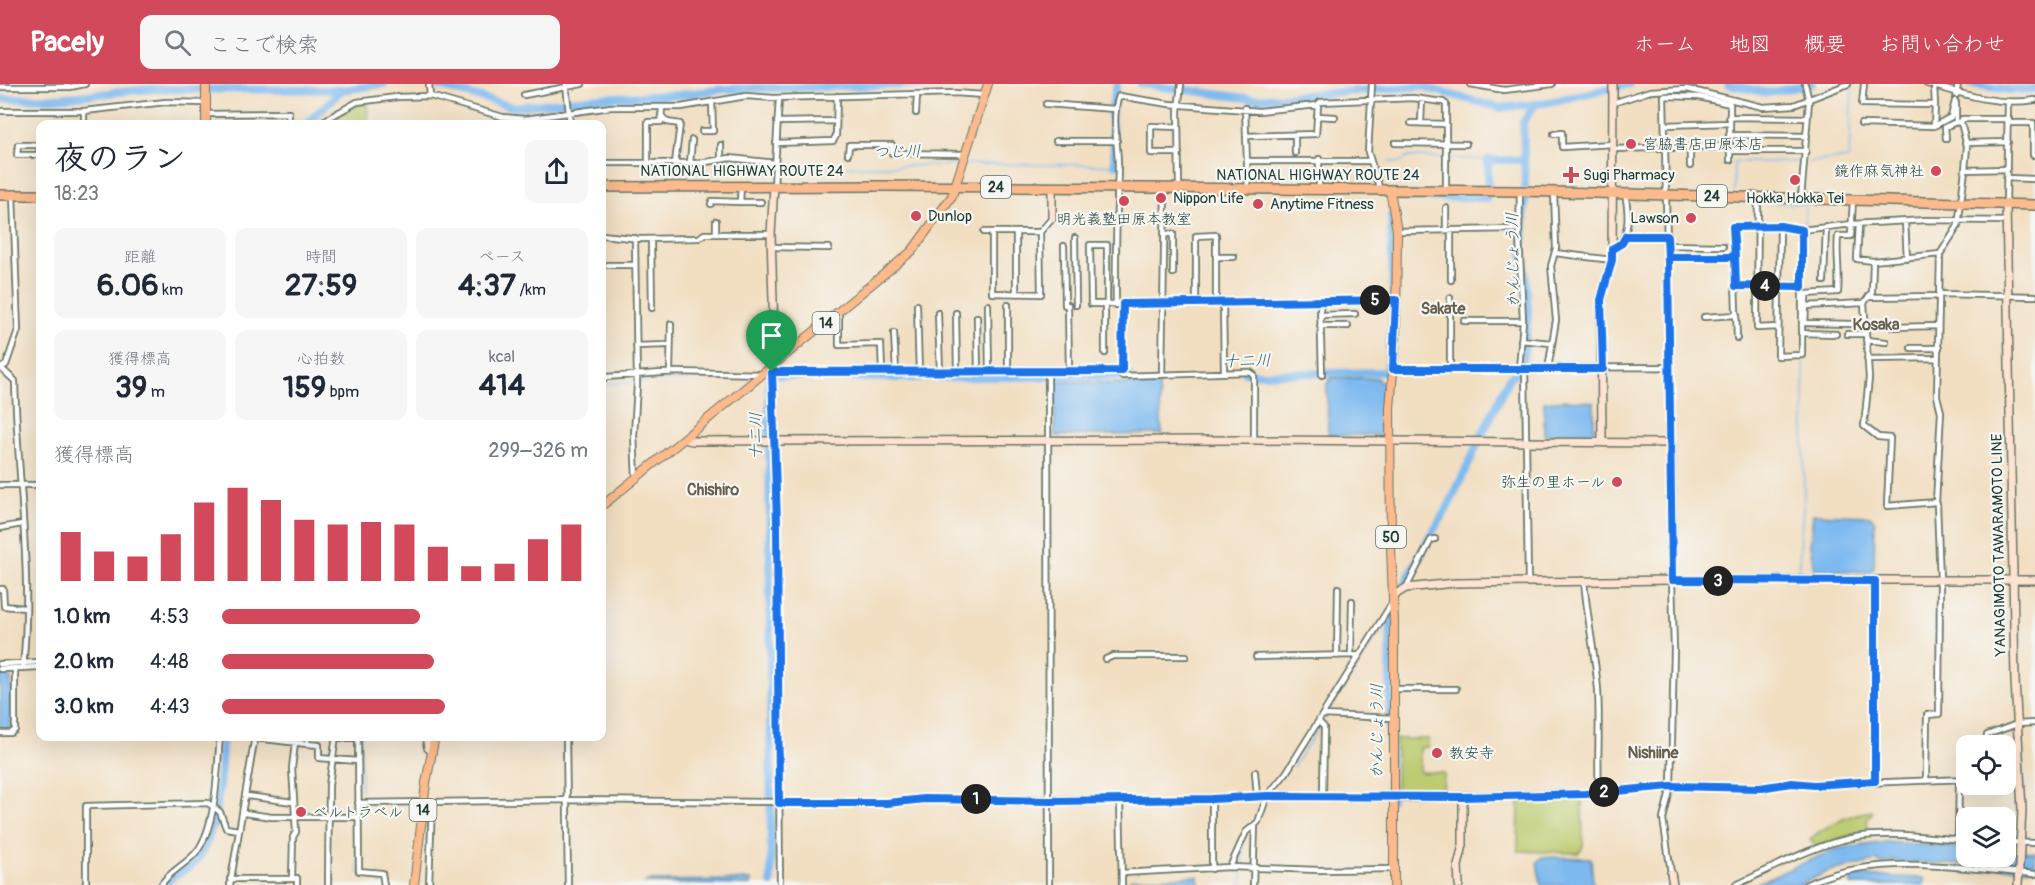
<!DOCTYPE html>
<html lang="ja">
<head>
<meta charset="utf-8">
<style>
  :root { --surface:#fff; --page:#f6f6f7; --text:#1f2937; --muted:#747a83; --accent:#d1495b }
  body { margin:0; font-family:Pangolin,"Klee One",sans-serif; background:var(--page); color:var(--text); height:100vh; display:flex; flex-direction:column; font-size:22px; white-space:nowrap }
  * { box-sizing:border-box; margin:0 }
  p { font-size:20px; color:var(--muted) }
  .icon { flex:none; width:33px; height:33px; fill:none; stroke:currentColor; stroke-width:2; stroke-linecap:round; stroke-linejoin:round }
  .map { position:relative; flex:1; overflow:hidden }
  .side { position:absolute; left:36px; top:36px; width:570px; height:621px; display:flex; flex-direction:column; background:var(--surface); border-radius:12px; box-shadow:0 6px 24px #0002 }
  .side>* { flex:none }
  .fabs { position:absolute; left:1956px; top:651px; display:grid; gap:12px }
  .fabs a { display:grid; place-items:center; width:60px; height:60px; border-radius:12px; background:var(--surface); box-shadow:0 6px 24px #0002; font-size:30px }
  .pin { position:absolute; display:grid; place-items:center; width:51px; height:51px; color:#fff; margin:-62px -26px; border-radius:50% 50% 50% 0; rotate:-45deg; box-shadow:0 0 6px #0007 }
  .pin .icon { rotate:45deg }
  .km { position:absolute; width:30px; height:30px; margin:-15px; border-radius:50%; background:#222; color:#fff; font-size:16px; line-height:30px; text-align:center }
  .round { display:grid; place-items:center; flex:none; width:63px; height:63px; border-radius:12px; background:var(--page) }
  .headline { display:flex; align-items:center; justify-content:space-between; height:102px; padding:0 18px }
  h1 { font-size:33px; font-weight:700; line-height:45px }
  .metrics { display:grid; grid-template-columns:repeat(3,1fr); gap:9px; height:102px; padding:6px 18px }
  .metrics div { display:grid; align-content:center; border-radius:12px; background:var(--page); text-align:center }
  .metrics b { font-size:30px; font-weight:700 }
  .metrics small { font-size:16px; font-weight:400 }
  .metrics p { font-size:16px }
  .chart { height:168px; padding:12px 18px }
  .chart p { display:flex; justify-content:space-between }
  .chart svg { width:100%; height:108px; margin-top:6px; stroke:var(--accent); stroke-width:6 }
  ul { padding:0 18px; list-style:none; font-size:20px }
  li { display:grid; grid-template-columns:96px 72px 1fr; align-items:center; height:45px }
  li i { height:15px; border-radius:8px; background:var(--accent) }
  header { display:flex; align-items:center; gap:36px; box-sizing:border-box; height:84px; padding:0 30px; background:var(--accent); color:#fff }
  header strong { font-size:28px }
  nav { display:flex; gap:33px; margin-inline-start:auto; font-size:21px }
  .search { width:420px; height:54px; background:var(--page); display:flex; align-items:center; gap:15px; box-sizing:border-box; padding:0 21px; border-radius:12px; color:var(--muted); font-size:22px }
  .map>svg:first-child { display:block }
</style>
</head>
<body>
<header>
<strong>Pacely</strong>
<div class="search"><svg class="icon" aria-label="search" viewBox="0 0 24 24"><circle cx="10" cy="10" r="6"/><path d="M15 15l6 6"/></svg>ここで検索</div>
<nav><a>ホーム</a><a>地図</a><a>概要</a><a>お問い合わせ</a></nav>
</header>
<div class="map">
<svg width="2035" height="801" viewBox="0 0 2035 801">
  <rect width="100%" height="100%" fill="#f6f6f2"/>
  <filter id="ink" filterUnits="userSpaceOnUse"><feTurbulence type="fractalNoise" baseFrequency=".0167" numOctaves="2"/><feDisplacementMap in="SourceGraphic" scale="12" xChannelSelector="R" yChannelSelector="G"/><feConvolveMatrix kernelMatrix="1 2 1 2 8 2 1 2 1" color-interpolation-filters="sRGB"/></filter>
  <filter id="wash" filterUnits="userSpaceOnUse"><feTurbulence type="fractalNoise" baseFrequency=".008" numOctaves="4" result="noise"/><feDisplacementMap in="SourceGraphic" scale="24" xChannelSelector="R" yChannelSelector="G"/><feGaussianBlur stdDeviation="1.35" result="paint"/><feColorMatrix in="noise" values="0 0 0 0 0 0 0 0 0 0 0 0 0 0 0 0 0 1.4 0 .05"/><feComposite in="paint" operator="in"/></filter>
  <g filter="url(#wash)">
    <rect width="100%" height="100%" fill="#f2dfc2"/>
    <path fill="#bbcb6e" stroke="#6d8451" stroke-width="1.5" d="M367,18l1,22h-29l-1,-11z
      M1396,655h32v8l-8,1v24l24,1 -1,19h-47z
      M1582,712l1,50 -4,7 -61,-2 1,-53z
      M1873,727l-6,9 2,13 -24,4 -29,9 -6,-7c17,-14 41,-26 63,-28z"/>
    <path fill="#7ebaf0" stroke="#4e7c92" stroke-width="1.5" d="M1331,294h45l7,6 -2,51h-53l-1,-51z
      M1057,297l102,4 3,49 -107,2v-52z
      M1566,316l28,2v32l-50,1v-33z
      M1813,430l57,2 5,5 -1,47 -5,4 -55,-3 -4,-24z
      M0,588h5l6,7v49l-11,2z
      M1887,758l79,6v8h40v-6l29,2v17l-143,-8 -11,3 -3,-3 -49,10 -30,14h-46l83,-36z
      M1542,773l49,1 2,27h-52l-4,-23z
      M1198,792l1,9h-70l2,-6z
      M1852,792l72,2v7h-73z
      M751,796v5l-106,-2 3,-2z"/>
    <g fill="none" stroke-linecap="round" stroke-linejoin="round">
      <path stroke="#7ebaf0" stroke-width="1.5" d="M1449,74l39,2
        M725,77l46,4 14,5 27,-3 147,-2
        M1387,78h15l4,-5 38,1
        M1808,78l41,-4 3,-71
        M966,80l149,1
        M650,81h49
        M1734,108v-30h67
        M1734,117l21,2
        M1760,119l45,1 -1,49
        M602,300l136,-8
        M1798,492l6,-80v-140
        M1327,630l63,-98
        M1293,683l27,-41
        M361,707v-55
        M357,763l2,27h6
        M379,790l2,11
        M771,799v2
        M1242,801l1,-41"/>
      <path stroke="#7ebaf0" stroke-width="8" d="M432,0l82,23 83,-9 81,-3 47,-6 232,-5
        M1141,0l112,15 167,-13 80,22 45,-5 84,-19
        M1728,0l40,9 44,-9
        M1971,0l39,6 25,-1
        M0,15l54,-1 98,-9 190,1 42,-6
        M306,40l36,-34
        M1115,81l-4,-51 6,-30
        M1488,101v-25h36
        M1525,102l-2,-64 13,-18
        M1401,113l86,1
        M1523,275l5,-46 -5,-69 2,-47
        M1245,288l14,2 128,-2 6,-64 -2,-93
        M1405,501l23,-46 20,-32 61,-129 7,-5
        M1391,530l-2,164 2,22
        M771,799l-2,-508 101,3 259,-2
        M165,801c7,-13 24,-13 32,-25 24,-35 22,-83 26,-124"/>
    </g>
  </g>
  <g filter="url(#ink)">
    <g fill="none" stroke-linecap="round" stroke-linejoin="round">
      <g stroke="#697666" stroke-width="8">
        <path id="street" d="M429,0l1,12
          M566,0l4,40
          M1372,0l-4,68 12,38
          M1470,0l34,6 48,-6
          M1864,0l-2,20 73,1 -1,-19
          M1927,0c37,10 70,22 108,16
          M0,3h70l15,-3
          M524,11l58,-11
          M1956,11l2,-11
          M1613,19l37,-12 37,-2 76,18 31,-2 54,-21
          M1956,19v19
          M1046,20l69,5
          M1318,21l2,-3 93,-4 30,4 3,2v86
          M1245,24l1,28
          M0,27h84l82,-9 40,1
          M916,29l1,-19
          M206,30l83,-1 -1,11
          M661,31l6,7 13,2 -5,39
          M1317,32l18,1
          M1729,33l78,1
          M777,38l59,-1
          M1411,39l35,1
          M1421,39l1,-24
          M1961,39l6,23 -2,24
          M2009,39h24
          M84,40v-13
          M318,40l39,-22 40,-5 33,-1 73,21 22,2 86,-12h70l65,-11 28,2 181,-5 29,2
          M1861,40l73,2 17,-9 4,-16
          M1665,41l64,-2
          M1934,42l1,-21
          M1178,43l-27,-1v27h28
          M702,47h11l-1,-29
          M1554,50l8,-1v14l51,-3
          M1295,51v18
          M1729,51l78,1
          M1946,55l-1,-12 11,-5 5,1 1,-4h47
          M1056,57h61
          M776,59l57,-2 3,-5 1,-40
          M1395,59l71,1
          M1965,59l43,-1
          M721,61v14
          M1613,65l117,-3
          M1730,67h76
          M848,70l1,-9h43v8l74,1
          M39,71l1,-10h-22l-1,10h22l1,1
          M2033,71v-32
          M1319,75v31
          M1247,77h121
          M648,78v-40h13l1,-15
          M602,79h98l30,-5 45,5
          M690,79l2,-23
          M1690,82v-19
          M2006,94l29,1
          M774,102l5,-88
          M1179,105l-1,-78 3,-27
          M1758,113l-1,131 21,-1
          M1801,115l8,-98 -4,-17
          M740,118h21
          M711,120l1,-3 28,1 1,-16
          M2006,120l2,-101
          M1905,138l2,36
          M1859,140l-2,35 16,2
          M1780,142l-2,130 24,-1v-125
          M1446,146v-22
          M1451,146v50
          M1397,147l122,-2
          M984,148h56l12,-14
          M992,148v61l49,1 -1,-62
          M716,150v-13
          M1164,150h9v39
          M602,151l39,4 58,-1 5,-4h67
          M1626,152h41
          M635,154l2,147 -3,50 2,43
          M1075,154l1,67
          M651,156l1,68
          M1090,161h17v59h-16z
          M1667,161l56,1
          M1064,162l1,59
          M772,163l57,1
          M1612,165c19,-10 17,-36 13,-55
          M1555,169l57,7
          M1940,170l-3,142 4,16 -5,90 -49,4 3,-68 -12,-1 -14,-11 5,-48 -5,-75 8,-11 1,-31 67,-7 18,-28 7,-56 42,-1
          M1216,173h18
          M1667,173h68
          M608,181h26
          M1824,197l2,-55
          M1736,202l66,1
          M1016,209v-61
          M1939,210l96,2
          M1870,213l67,-1
          M1196,218v-66l20,-1v67
          M1223,218l1,70
          M1320,218l2,73
          M1105,220v49
          M1107,220l289,-4
          M1123,220l-1,72 128,-4 4,3v65
          M917,221l2,68
          M988,221l1,67
          M1008,221v67
          M1068,221l1,68
          M1116,221c-1,-47 1,-94 2,-140 0,-22 -7,-48 1,-69l50,8 90,7 59,-6 -2,29 -70,2 2,53
          M1806,222v-12l32,-2c2,-20 -2,-36 0,-56h13l2,-36
          M839,228v33l42,-1 1,28
          M938,229l2,60
          M956,229l1,60
          M1320,231l35,-1
          M977,233l1,55
          M1704,233l33,-2
          M1464,237h59
          M1853,240l-48,-1 1,-17 58,-3
          M1320,242h28
          M1892,243l46,-1
          M894,249l2,39
          M1801,249l35,1
          M1847,250h19
          M1737,254l-4,-111 47,-1 22,4 50,-6 75,-4 79,1
          M1521,256l30,3
          M1866,256l20,2
          M636,262l31,-1
          M1911,264h28
          M1867,275l71,-1
          M1525,283l3,215
          M0,284l6,-3 12,-35 -5,-135
          M1,284l14,13c2,95 18,192 8,286
          M771,284l6,154 3,363
          M1394,285l275,-2
          M1519,285l4,-48 -4,-87 1,-42
          M1548,285l8,-49 -5,-54 5,-18 -2,-56
          M1450,286v-72
          M772,288l350,-1
          M1048,288l1,513
          M670,289l1,-49
          M1162,291l3,-186
          M602,297l4,-4 70,-5 88,2
          M1671,361l-7,-349 35,1 31,7v56
          M0,401h40
          M0,444l22,-4
          M1584,496c3,38 11,73 14,110 2,34 -1,68 1,102
          M1875,497v200
          M1406,504l25,-48 4,-1
          M0,505h3l1,17 21,2
          M1351,571l1,-54
          M1337,572l1,-68
          M1256,573l103,-2
          M1106,575l7,-3h73
          M0,580l40,-2
          M0,585l40,-2
          M1393,605h63
          M1323,631l70,3
          M1319,638l5,5 -1,69
          M0,649h11l4,-3v-61
          M358,652l1,135 23,2 2,12
          M566,652l2,149
          M255,654l52,6 1,-8
          M336,654h22
          M295,659l-3,25 4,64 -3,5 -1,42 5,-1v7
          M307,660l12,1v13l39,3
          M1986,662l1,-11 30,-11 18,-1
          M1255,688l2,25
          M1926,697l1,-66 12,-1 1,-133 -3,-77
          M1576,710l95,-8 89,2 32,-5 22,2 152,-6
          M247,712l46,6
          M1212,715v70
          M1120,716l2,85
          M358,719l208,-3 321,3 37,-4 233,1 110,-4 127,2
          M244,729l28,4h86
          M1958,755l1,-60
          M2006,758l29,1
          M1230,783l16,-35 12,-10 9,-26 19,-23 106,-170
          M1122,789l108,-6 89,3 75,-1
          M1671,789l-8,-54 8,-33 3,-137 -2,-69
          M230,795h62
          M86,801v-79l122,-3 12,9 6,16 13,2
          M161,801c9,-15 27,-21 37,-35 19,-27 19,-81 22,-114
          M230,801l25,-149
          M328,801l1,-100 7,-49
          M429,801l3,-82
          M1253,801l2,-59
          M1736,801c39,-18 77,-40 120,-48 35,-6 75,1 110,3
          M1805,801c71,-34 154,-16 230,-11"/>
      </g>
      <g stroke="#697666" stroke-width="10">
        <path id="secondary" d="M774,102l-3,48 4,131
          M2006,120l9,476 7,130 -4,75
          M1052,134v-31
          M684,355l8,2 562,-1 412,3 5,2 1,135
          M1602,358l-1,-142 11,-40 1,-176
          M1393,517l3,-7 10,-6 49,-5 217,-3h363
          M426,652l2,12 4,3
          M1394,714l182,-4
          M1671,789l2,12
          M1459,801l-1,-19 5,-21v-48"/>
      </g>
      <g stroke="#697666" stroke-width="10">
        <path id="primary" d="M206,40v-40
          M1390,106l7,41 -1,105 -6,72 1,140 3,74v263
          M602,422l310,-255 40,-55 36,-112
          M414,801l12,-102 9,-47"/>
      </g>
      <g stroke="#697666" stroke-width="12">
        <path id="highway" d="M602,103l280,-1 638,5 515,14
          M0,111h40"/>
      </g>
      <use href="#street" stroke="#fff" stroke-width="4.5"/>
      <use href="#secondary" stroke="#fee3d1" stroke-width="7"/>
      <use href="#primary" stroke="#fcba8d" stroke-width="8"/>
      <use href="#highway" stroke="#fcba8d" stroke-width="9"/>
    </g>
  </g>
  <g fill="none" stroke-linecap="round" stroke-linejoin="round" filter="url(#ink)">
    <g stroke="#fff" stroke-width="12">
      <path id="route" d="M772,288l5,150 2,281h108l37,-4 125,2 163,-2 55,-3 195,1 123,-3 86,-8 89,2 32,-5 22,2 61,-4v-200l-203,-1 -4,-323h67l-2,-30 47,-1 22,4v57l-66,-1 -1,-29h-67l-1,-21h-41l-4,7 -10,6v11l-11,40 2,69h-210l3,-69 -273,4 -1,67 -350,1"/>
    </g>
    <use href="#route" stroke="#1a73e8" stroke-width="8"/>
  </g>
  <g fill="#d1495b" stroke="#f6f6f2" stroke-width="2">
    <circle cx="1631" cy="60" r="6"/>
    <circle cx="1936" cy="87" r="6"/>
    <path d="M1568 82h6v6h6v6h-6v6h-6v-6h-6v-6h6z"/>
    <circle cx="1795" cy="96" r="6"/>
    <circle cx="1161" cy="114" r="6"/>
    <circle cx="1124" cy="117" r="6"/>
    <circle cx="1258" cy="120" r="6"/>
    <circle cx="916" cy="132" r="6"/>
    <circle cx="1691" cy="134" r="6"/>
    <circle cx="1617" cy="398" r="6"/>
    <circle cx="1437" cy="669" r="6"/>
    <circle cx="301" cy="728" r="6"/>
  </g>
  <g text-anchor="middle" dominant-baseline="central" stroke-width="4.5" stroke-linejoin="round" paint-order="stroke">
    <g fill="#f6f6f2" stroke="#60746d" stroke-width="1.5">
      <rect x="981" y="92" width="30" height="22" rx="4.5"/>
      <rect x="1697" y="101" width="30" height="22" rx="4.5"/>
      <rect x="812.5" y="228" width="27" height="22" rx="4.5"/>
      <rect x="1376" y="442" width="30" height="22" rx="4.5"/>
      <rect x="409.5" y="715" width="27" height="22" rx="4.5"/>
    </g>
    <g font-size="14" font-weight="bold" fill="#1f3d34">
      <text x="996" y="103">24</text>
      <text x="1712" y="112">24</text>
      <text x="826" y="239">14</text>
      <text x="1391" y="453">50</text>
      <text x="423" y="726">14</text>
    </g>
    <g font-size="15" fill="#1f3d34" stroke="#f6f6f2" text-anchor="start">
      <text x="1643" y="60">宮脇書店田原本店</text>
      <text x="1924" y="87" text-anchor="end">鏡作麻気神社</text>
      <text x="1583" y="91">Sugi Pharmacy</text>
      <text x="1173" y="114">Nippon Life</text>
      <text x="1795" y="114" text-anchor="middle">Hokka Hokka Tei</text>
      <text x="1270" y="120">Anytime Fitness</text>
      <text x="928" y="132">Dunlop</text>
      <text x="1679" y="134" text-anchor="end">Lawson</text>
      <text x="1124" y="135" text-anchor="middle">明光義塾田原本教室</text>
      <text x="1605" y="398" text-anchor="end">弥生の里ホール</text>
      <text x="1449" y="669">教安寺</text>
      <text x="313" y="728">ベルトラベル</text>
    </g>
    <g font-size="15" fill="#1f3d34" stroke="#f6f6f2">
      <text x="742" y="87">NATIONAL HIGHWAY ROUTE 24</text>
      <text x="1318" y="91">NATIONAL HIGHWAY ROUTE 24</text>
      <text transform="translate(1999 461) rotate(-91)">YANAGIMOTO TAWARAMOTO LINE</text>
    </g>
    <g font-size="16" font-style="italic" fill="#375c63" stroke="#f6f6f2">
      <text transform="translate(897 68) rotate(-2)">つじ川</text>
      <text transform="translate(1513 176) rotate(-91)">かんじょう川</text>
      <text transform="translate(1247 277) rotate(-1)">十二川</text>
      <text transform="translate(756 352) rotate(-90)">十二川</text>
      <text transform="translate(1377 647) rotate(-90)">かんじょう川</text>
    </g>
    <g font-size="16" font-weight="bold" fill="#68604e" stroke="#f6f6f2">
      <text x="1443" y="225">Sakate</text>
      <text x="1876" y="241">Kosaka</text>
      <text x="713" y="406">Chishiro</text>
      <text x="1653" y="669">Nishiine</text>
    </g>
  </g>
</svg>
<div class="fabs">
<a><svg class="icon" aria-label="locate" viewBox="0 0 24 24"><circle cx="12" cy="12" r="6"/><path d="M12 2v4M12 18v4M2 12h4M18 12h4"/></svg></a>
<a><svg class="icon" aria-label="layers" viewBox="0 0 24 24"><path d="M12 4l9 5-9 5-9-5zM3 14l9 5 9-5"/></svg></a>
</div>
<div class="pin" style="left:772px;top:288px;background:#1e9e55"><svg class="icon" aria-label="arrive" viewBox="0 0 24 24"><path d="M6 21V4h12l-3 4 3 4H6"/></svg></div>
<b class="km" style="left:976px;top:715px">1</b>
<b class="km" style="left:1604px;top:708px">2</b>
<b class="km" style="left:1718px;top:497px">3</b>
<b class="km" style="left:1765px;top:202px">4</b>
<b class="km" style="left:1375px;top:216px">5</b>
<section class="side">
<div class="headline"><div><h1>夜のラン</h1><p>18:23</p></div><a class="round"><svg class="icon" aria-label="share" viewBox="0 0 24 24"><path d="M12 15V3M7 8l5-5 5 5M5 13v7h14v-7"/></svg></a></div>
<div class="metrics">
<div><p>距離</p><b>6.06<small> km</small></b></div>
<div><p>時間</p><b>27:59</b></div>
<div><p>ペース</p><b>4:37<small> /km</small></b></div>
</div>
<div class="metrics">
<div><p>獲得標高</p><b>39<small> m</small></b></div>
<div><p>心拍数</p><b>159<small> bpm</small></b></div>
<div><p>kcal</p><b>414</b></div>
</div>
<div class="chart"><p><span>獲得標高</span>299–326 m</p>
<svg viewBox="0 0 160 44" preserveAspectRatio="none"><path d="M5 44V24M15 44V32M25 44V34M35 44V25M45 44V12M55 44V6M65 44V11M75 44V19M85 44V21M95 44V20M105 44V21M115 44V30M125 44V38M135 44V37M145 44V27M155 44V21"/></svg>
</div>
<ul>
<li><b>1.0 km</b>4:53<i style="width:54%"></i></li>
<li><b>2.0 km</b>4:48<i style="width:58%"></i></li>
<li><b>3.0 km</b>4:43<i style="width:61%"></i></li>
</ul>
</section>
</div>
</body>
</html>
